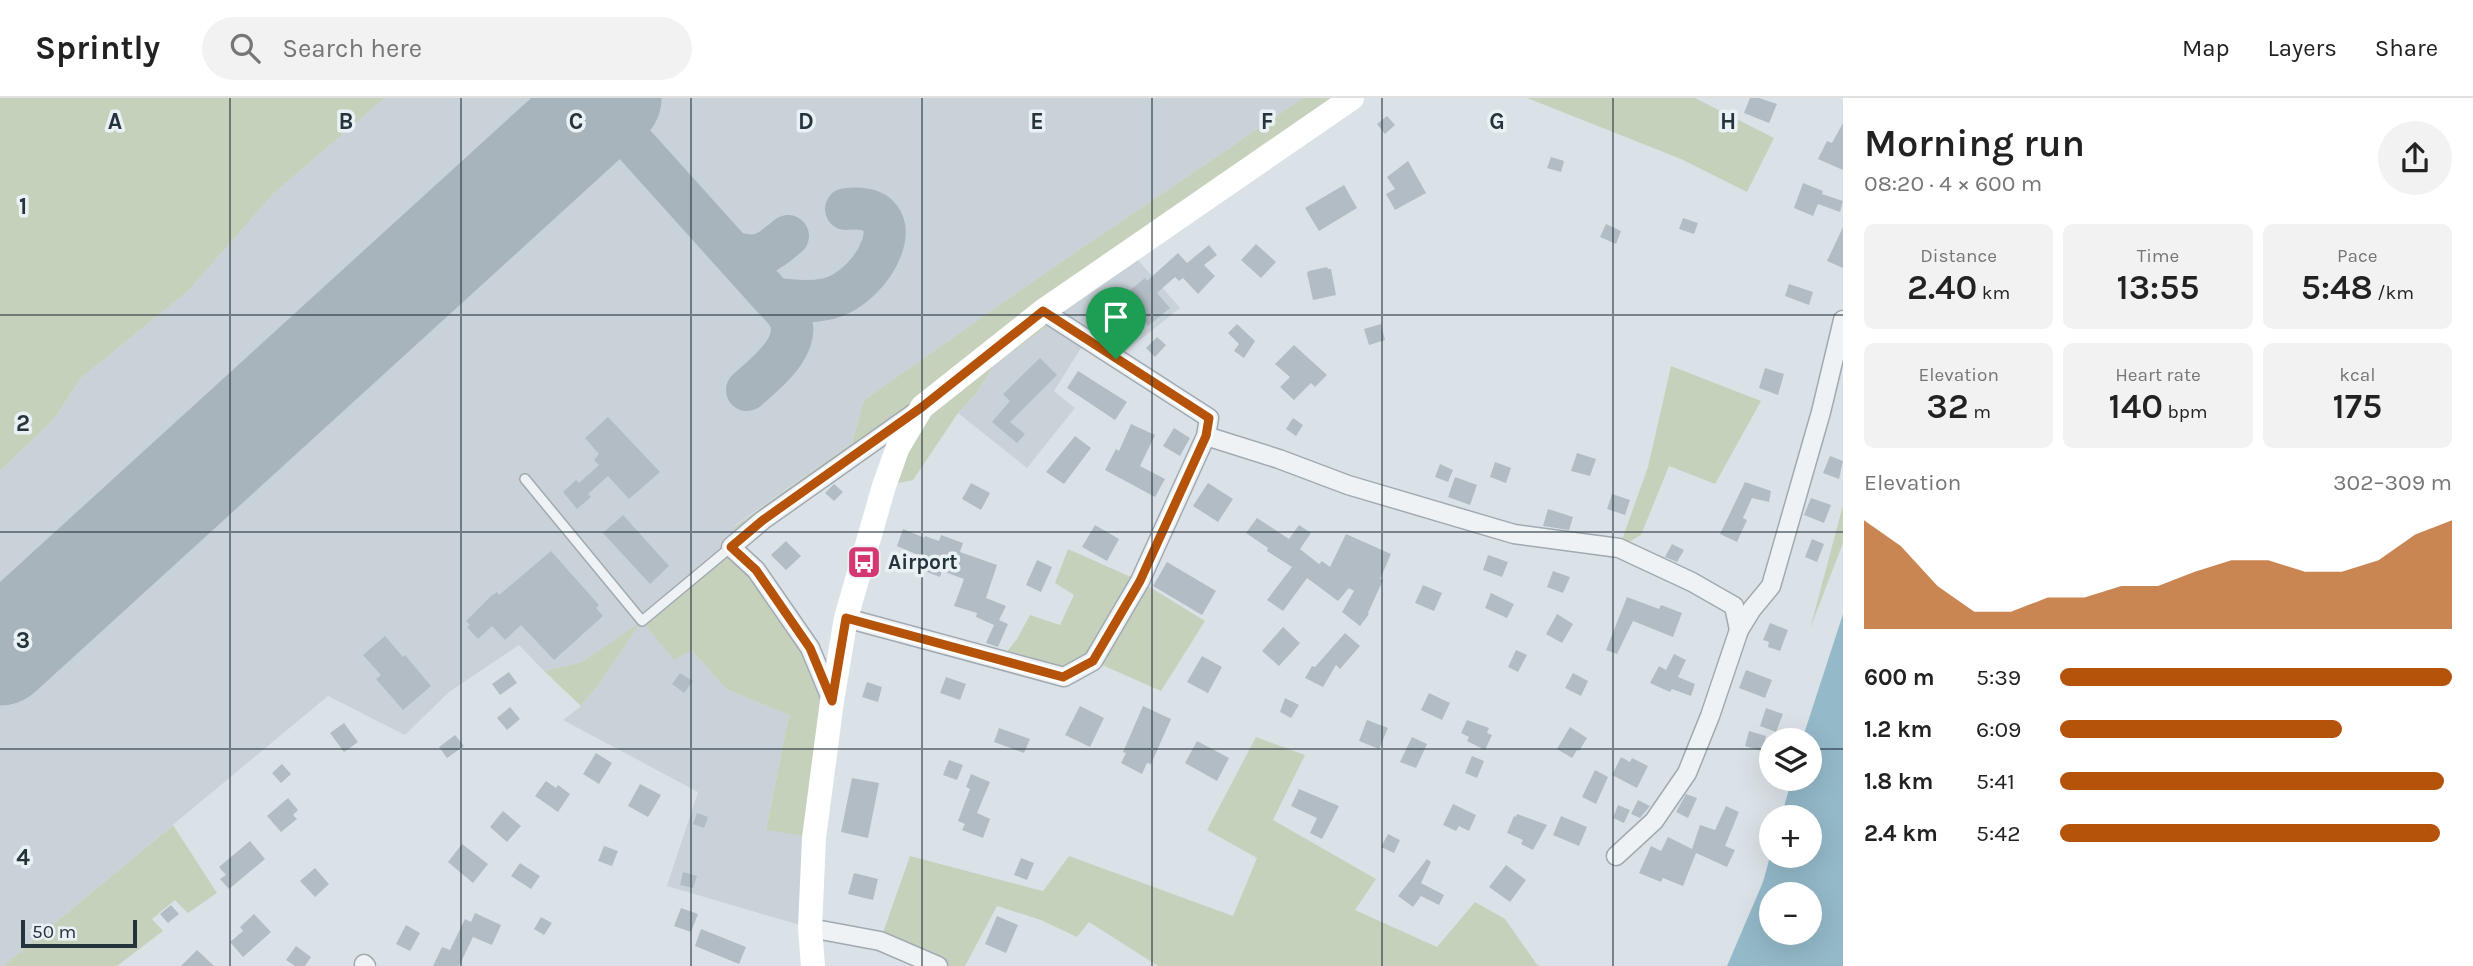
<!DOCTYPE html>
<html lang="en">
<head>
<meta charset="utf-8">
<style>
  :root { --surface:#fff; --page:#f2f2f2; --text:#222; --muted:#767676; --line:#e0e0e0; --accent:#b45309 }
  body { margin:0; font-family:Karla,sans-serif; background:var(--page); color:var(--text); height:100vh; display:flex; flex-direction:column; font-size:26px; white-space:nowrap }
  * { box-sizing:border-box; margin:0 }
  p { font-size:23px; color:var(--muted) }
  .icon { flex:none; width:38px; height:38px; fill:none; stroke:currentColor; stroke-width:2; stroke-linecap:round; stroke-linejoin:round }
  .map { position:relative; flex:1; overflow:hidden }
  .drawer { display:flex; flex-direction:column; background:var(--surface); width:630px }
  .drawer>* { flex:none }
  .controls { position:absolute; left:1759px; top:630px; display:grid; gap:14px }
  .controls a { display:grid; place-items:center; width:63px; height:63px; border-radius:50%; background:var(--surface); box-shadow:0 7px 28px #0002; font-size:35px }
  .scale { position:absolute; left:21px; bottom:18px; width:116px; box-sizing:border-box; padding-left:7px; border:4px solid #25333d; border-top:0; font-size:19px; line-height:24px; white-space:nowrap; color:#25333d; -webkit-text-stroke:5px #eaf1f4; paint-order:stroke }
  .pin { position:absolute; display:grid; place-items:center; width:60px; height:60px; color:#fff; margin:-72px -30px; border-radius:50% 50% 50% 0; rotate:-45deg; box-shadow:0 0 7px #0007 }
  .pin .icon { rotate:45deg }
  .round { display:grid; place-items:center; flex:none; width:74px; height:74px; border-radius:37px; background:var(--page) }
  .summary { display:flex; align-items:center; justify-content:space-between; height:119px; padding:0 21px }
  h1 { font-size:38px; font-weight:600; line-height:52px }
  .stats { display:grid; grid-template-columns:repeat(3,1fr); gap:10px; height:119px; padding:7px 21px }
  .stats div { display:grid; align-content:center; border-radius:10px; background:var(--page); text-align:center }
  .stats b { font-size:35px; font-weight:600 }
  .stats small { font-size:19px; font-weight:400 }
  .stats p { font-size:19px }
  .chart { height:196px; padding:14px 21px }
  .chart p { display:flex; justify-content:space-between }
  .chart svg { width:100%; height:126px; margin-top:7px; fill:var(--accent); opacity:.7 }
  ul { padding:0 21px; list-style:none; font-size:23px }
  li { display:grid; grid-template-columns:112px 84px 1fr; align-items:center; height:52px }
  li i { height:18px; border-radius:9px; background:var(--accent) }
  header { display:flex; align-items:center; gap:42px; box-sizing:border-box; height:98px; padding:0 35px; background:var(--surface); border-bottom:2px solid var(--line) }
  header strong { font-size:33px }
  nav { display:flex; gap:38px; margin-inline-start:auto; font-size:24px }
  .search { width:490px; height:63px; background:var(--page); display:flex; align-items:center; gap:18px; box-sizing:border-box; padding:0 24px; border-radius:38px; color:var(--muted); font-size:26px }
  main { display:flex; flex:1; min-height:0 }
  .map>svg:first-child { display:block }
</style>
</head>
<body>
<header>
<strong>Sprintly</strong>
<div class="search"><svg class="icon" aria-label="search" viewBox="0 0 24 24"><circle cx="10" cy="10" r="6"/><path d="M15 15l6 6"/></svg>Search here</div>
<nav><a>Map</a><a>Layers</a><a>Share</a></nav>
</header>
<main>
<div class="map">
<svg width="1843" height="868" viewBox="0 0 1843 868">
  <rect width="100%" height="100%" fill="#dbe2e7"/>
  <path fill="#c9d2d9" d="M385,0h918l-268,182 -171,120 -12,43 -118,83 -3,21 -40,102 35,40 63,26 -23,114 48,9 -4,90 -143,-42 31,-94 -135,-72 18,-14 18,-22 42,-62 -59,40 -38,9 -25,-26 -70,47 -44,43 -77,-39 -325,270h-3v-495l54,-52 27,-41 107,-87 86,-98z
    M1130,153l50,57 -64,51 -30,-19 -32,51 21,17 -48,60 -69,-55 18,-19 17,-28 50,-55z"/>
  <path fill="#c6d1bc" d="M0,0h385l-111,95 -86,98 -107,87 -27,41 -54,52z
    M1303,0h49l-308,212 11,10 -62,46 -17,28 -18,19 -45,67 -29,6 37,-76 -190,137 25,23 76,131 -18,137 -48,-8 23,-115 -63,-26 -34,-39 -18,10 -32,-39 -43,63 -18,22 -37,-35 38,-9 60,-41 89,-74 3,-20 118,-84 12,-43 171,-120z
    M1527,0h168l79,40 -27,54 -66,-33z
    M1671,268l90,35 -46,83 -46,-18 -28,69 -22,13 29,-81z
    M1843,407v38l-33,86z
    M1068,451l72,32 65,40 -44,70 -68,-30 -29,16 -64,-17 17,-21 13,-24 30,10 14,-30 -19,-12z
    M1256,639l49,18 -32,65 103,59 -21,31 82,37 38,-45 30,17 33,47h-380l-69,-44 -12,15 -36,-17 -44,-14 -32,60h-27l-58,-25 30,-85 133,35 26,-35 164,60 24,-58 -50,-28z
    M173,727l44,68 -29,20 -13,-13 -23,19 11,12 -46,35h-114z"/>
  <path fill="#94b9c9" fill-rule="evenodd" d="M1843,516v352h-116l36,-84 8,-29v3h39v-39h-29l11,-38h18v-39h-8zM1771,796h39v39h-39z"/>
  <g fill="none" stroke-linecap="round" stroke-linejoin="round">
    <path stroke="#a8b4bc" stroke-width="42" d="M557,48c22,-18 33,-30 63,-18l153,170c18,3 35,5 54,1 49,-11 91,-98 19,-90
      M732,154c28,8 34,2 56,-16
      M747,292c18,-16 58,-46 41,-75 -4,-6 -10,-12 -15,-17"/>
    <path stroke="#a8b4bc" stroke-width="105" d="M0,555l609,-555"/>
  </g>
  <path fill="#b2bcc4" d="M1750,0h9l18,6 -8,19 -25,-10z
    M1387,18l8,9 -10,9 -8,-10z
    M1843,25v47l-25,-11 9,-18 5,2z
    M1551,59l13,4 -3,11 -14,-4z
    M1408,63l18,32 -31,17 -9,-16 9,-5 -8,-12z
    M1803,85l20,8 -1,3 21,7 -3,11 -22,-8 -5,12 -19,-8z
    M1344,87l13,23 -38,23 -14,-23z
    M1683,120l15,5 -4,11 -15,-5z
    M1606,126l15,7 -5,13 -16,-7z
    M1843,129v41l-16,-7z
    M1256,146l20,18 -15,16 -20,-18z
    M1209,147l8,10 -13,10 11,11 -17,18 -15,-16 -4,3 -4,-4 -18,16 13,15 -22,18 -10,-14 -23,19 -14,-17 44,-36 2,3 31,-28 9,10z
    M1327,169l1,2h3l5,26 -23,5 -6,-27 2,-2z
    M1789,186l24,8 -4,13 -24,-9z
    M1237,226l18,17 -11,17 -10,-7 5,-7 -11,-11z
    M1381,226l4,16 -16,5 -5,-16z
    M1157,239l9,8 -11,12 -9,-9z
    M1294,247l33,30 -12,12 -4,-4 -17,17 -14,-13 10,-10 -15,-13z
    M1040,260l17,17 -47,47 15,12 -8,9 -25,-21 18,-21 -7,-7z
    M1765,270l19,6 -6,21 -19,-7z
    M1078,273l49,31 -12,18 -48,-32z
    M608,319l52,55 -31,27 -21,-23 -20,18 3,3 -14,12 -14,-17 13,-12 3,3 20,-18 -5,-5 5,-6 -14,-16z
    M1293,320l10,7 -7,11 -10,-7z
    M1131,326l24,11 -15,31 25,13 -10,18 -50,-27 11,-21 3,2z
    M1174,330l16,10 -10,18 -17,-10z
    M1075,338l16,12 -27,36 -18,-12z
    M1577,355l19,6 -6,17 -19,-5z
    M1830,358l13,5 -4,18 -16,-6z
    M1495,364l16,6 -5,15 -16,-6z
    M1440,366l13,6 -5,12 -13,-5z
    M1455,379l22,8 -7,20 -22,-8z
    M1745,384l26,9 -2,11 -17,-4 -9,20 4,2 -10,22 -17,-8z
    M971,385l19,10 -9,17 -19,-11z
    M1208,385l25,16 -15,23 -25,-16z
    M834,386l9,8 -9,9 -9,-8z
    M1612,396l18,6 -5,15 -18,-6z
    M1811,400l20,7 -7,18 -20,-8z
    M1548,411l25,8 -4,13 -26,-4z
    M623,417l46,51 -19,18 -47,-51z
    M1257,420l32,21 10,-14 12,8 -11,16 19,15 3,-3 8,6 16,-33 45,20 -11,25 3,1 -15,33 1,1 -9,12 -18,-14 12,-21 -5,-3 -11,13 -31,-23 -24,33 -16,-11 25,-33 -25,-16 1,-3 -22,-15z
    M1095,427l24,14 -12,22 -25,-14z
    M903,431l22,9v-2l14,5 2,-6 22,8 -3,9 37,13 -11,33 20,8 -7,14 9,4 -10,23 -12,-4 8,-18 -18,-8 1,-4 -23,-7 10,-27 -22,-8 -2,6 -26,-10 4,-12 -21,-9z
    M1812,441l12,5 -7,18 -12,-5z
    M786,443l15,15 -15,14 -15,-15z
    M1672,446l12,6 -7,12 -12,-5z
    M551,453l48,54 -3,3 7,8 -49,44 -33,-35 -16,15 -13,-14 -14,13 -11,-12 3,-2 -4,-4 25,-25 6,-4 2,3z
    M1488,457l20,7 -6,15 -19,-7z
    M1037,462l15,7 -11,25 -15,-7z
    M1167,464l49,29 -14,24 -49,-29z
    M1553,473l17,6 -7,16 -16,-6z
    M1423,487l19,8 -8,18 -19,-8z
    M1491,495l23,11 -7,14 -22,-10z
    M1627,499l32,12 2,-4 21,8 -9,24 -40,-16 -16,33 -11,-4z
    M1557,516l16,10 -11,19 -16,-9z
    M1770,525l18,7 -8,21 -12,-4 1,-5 -6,-2z
    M1283,529l17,16 -21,23 -17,-15z
    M1345,535l15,13 -20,23 -4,-4 -13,22 -18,-9 7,-12 3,1z
    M385,538l18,21 2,-2 26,31 -28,24 -27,-31 5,-4 -18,-20z
    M1516,552l11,5 -9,17 -10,-5z
    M1674,556l12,6 -8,17 17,7 -4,12 -19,-7 -2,3 -20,-9 9,-17 7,4z
    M1202,558l20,11 -14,26 -21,-11z
    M1746,572l26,10 -7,18 -26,-10z
    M509,574l8,11 -17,12 -8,-11z
    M680,575l13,8 -9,12 -12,-9z
    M1573,575l15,8 -7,15 -16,-8z
    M946,579l20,7 -6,16 -20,-7z
    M867,584l15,5 -4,15 -16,-5z
    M1429,595l21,10 -8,17 -21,-10z
    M1285,600l14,7 -8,13 -11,-6z
    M1080,608l24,12 -14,29 -25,-12z
    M1143,608l28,13 -20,45 -4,-1 -5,11 -21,-11 5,-10 -3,-1z
    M510,609l10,12 -13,11 -10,-12z
    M1766,610l17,6 -7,18 -16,-6z
    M1367,622l21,8 -9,21 -20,-8z
    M1467,622l22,8 -2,5 5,2 -7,15 -18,-9 2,-4 -8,-4z
    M344,625l14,19 -14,10 -14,-19z
    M1570,629l17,11 -8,13 -2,-1 -5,8 -15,-9z
    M999,630l31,11 -6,14 -30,-11z
    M1749,633l17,5 -4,15 -17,-5z
    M455,637l9,11 -17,12 -8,-11z
    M1412,639l15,7 -11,24 -16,-6z
    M1197,643l32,17 -12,23 -32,-18z
    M596,655l16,10 -13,21 -16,-10z
    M1472,658l12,5 -7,17 -12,-5z
    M1621,659l9,5 2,-4 16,8 -11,22 -25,-13z
    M949,662l14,5 -6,15 -14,-5z
    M282,666l9,10 -10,9 -9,-10z
    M1595,672l13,7 -12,27 -14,-7z
    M971,676l19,8 -13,31 13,6 -7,19 -21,-8 3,-6 -7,-3 12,-32 -4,-2z
    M852,680l27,5 -11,55 -27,-6z
    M546,683l10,7 2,-3 12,9 -12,18 -23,-16z
    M640,686l21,11 -13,22 -20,-11z
    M1299,691l40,17 -17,33 -12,-6 7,-15 -26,-12z
    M1686,696l11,4 -9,20 -12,-6z
    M288,700l10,12 -5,5 4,4 -16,13 -14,-16z
    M1638,702l12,6 -10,12 -9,-4z
    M1453,706l23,11 -7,16 -10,-5 -3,5 -13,-6z
    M1618,707l12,5 -6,13 -11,-5z
    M1726,708l13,6 -14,34 10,4 -8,17 -31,-14 -13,33 -20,-8 -2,4 -22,-9 12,-27 10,5 7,-14 24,12 8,-24 15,5z
    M503,713l18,15 -14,16 -17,-15z
    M697,715l11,4 -4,11 -11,-4z
    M1517,716l30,11 -14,25 -12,-6 2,-4 -16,-7 7,-17 2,1z
    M1561,718l26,11 -8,19 -26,-11z
    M1388,736l12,6 -6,13 -13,-6z
    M250,743l15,18 -36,30 -9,-10 6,-4 -7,-8z
    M462,746l26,20 -15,19 -25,-21z
    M604,748l14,5 -6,15 -14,-5z
    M1021,760l13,5 -7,17 -13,-5z
    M1427,761l4,3 -10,21 23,12 -5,10 -18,-9 -8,11 -15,-11z
    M520,765l20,13 -9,13 -20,-13z
    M1506,767l20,15 -16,22 -21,-15z
    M315,770l14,16 -14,13 -15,-16z
    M683,774l14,4 -4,12 -13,-3z
    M854,775l24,6 -5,21 -25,-6z
    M171,807l8,9 -11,9 -8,-9z
    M681,810l17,6 -7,18 -17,-6z
    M475,815l26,12 -9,20 -19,-8 -14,29h-26l9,-19 8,3 15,-31 6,3z
    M254,816l17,18 -28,25 -13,-15 13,-11 -3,-4z
    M997,818l21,9 -12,28 -21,-9z
    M541,819l11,6 -8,12 -10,-6z
    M406,827l14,8 -10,18 -14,-7z
    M701,831l45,18 -7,17 -44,-18z
    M296,848l15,11 -6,9h-10l-9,-6z
    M197,852l17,16h-33z"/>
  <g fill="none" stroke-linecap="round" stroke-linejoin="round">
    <g stroke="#a1aab1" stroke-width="12">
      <path id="lane" d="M525,381l117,142 89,-74"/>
    </g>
    <g stroke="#a1aab1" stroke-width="21">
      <path id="street" d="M1043,213l166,107 -3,18 73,23 69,26 166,49 105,14 73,34 42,24 5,24 -29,86 -23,57 -33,48 -38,35
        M846,520l218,59 29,-16 47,-80 66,-145
        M1739,532l13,-21 19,-23 50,-174 22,-92
        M832,603l-22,-53 -54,-78 -25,-23 32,-27 154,-109
        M810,830l70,13 58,25
        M364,866l2,2"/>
    </g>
    <use href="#lane" stroke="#eef2f5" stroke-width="9"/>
    <use href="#street" stroke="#eef2f5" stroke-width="18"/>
    <path stroke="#fff" stroke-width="24" d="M813,868l-3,-38 4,-90 18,-137 14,-83 38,-132 14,-39 24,-40 121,-96 309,-213"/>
  </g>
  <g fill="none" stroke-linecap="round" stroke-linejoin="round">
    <g stroke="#fff" stroke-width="14">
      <path id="route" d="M1043,213l166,107 -3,18 -66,145 -47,80 -30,16 -217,-59 -14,83 -22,-53 -54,-78 -25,-23 32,-27 159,-113z"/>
    </g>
    <use href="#route" stroke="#b45309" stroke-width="9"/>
  </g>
  <path fill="none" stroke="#25333d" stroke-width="2" stroke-opacity="0.55" d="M230,0v868M461,0v868M691,0v868M922,0v868M1152,0v868M1382,0v868M1613,0v868M0,217h1843M0,434h1843M0,651h1771M1810,651h33"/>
  <defs>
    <g id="bus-square" transform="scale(1.75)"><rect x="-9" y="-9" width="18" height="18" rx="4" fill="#d43771" stroke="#eaf1f4"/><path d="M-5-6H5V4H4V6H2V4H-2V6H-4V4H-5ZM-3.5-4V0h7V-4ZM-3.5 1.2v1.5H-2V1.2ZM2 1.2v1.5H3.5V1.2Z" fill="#fff"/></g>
  </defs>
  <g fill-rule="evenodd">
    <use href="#bus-square" x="864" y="464"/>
  </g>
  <g text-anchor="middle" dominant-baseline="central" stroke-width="7" stroke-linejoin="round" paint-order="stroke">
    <g font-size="21" font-weight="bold" fill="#25333d" stroke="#eaf1f4" text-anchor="start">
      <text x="888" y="464">Airport</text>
    </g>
  </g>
  <g font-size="23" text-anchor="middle" font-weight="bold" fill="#25333d" stroke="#eaf1f4" stroke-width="7" stroke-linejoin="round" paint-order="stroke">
    <text x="115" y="31">A</text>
    <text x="346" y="31">B</text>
    <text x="576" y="31">C</text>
    <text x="806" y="31">D</text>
    <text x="1037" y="31">E</text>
    <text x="1267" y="31">F</text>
    <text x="1497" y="31">G</text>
    <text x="1728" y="31">H</text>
    <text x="23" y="116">1</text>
    <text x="23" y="333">2</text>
    <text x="23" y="550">3</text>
    <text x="23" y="767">4</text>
  </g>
</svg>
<div class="controls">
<a><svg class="icon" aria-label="layers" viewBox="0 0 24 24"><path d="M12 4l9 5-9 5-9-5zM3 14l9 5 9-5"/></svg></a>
<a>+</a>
<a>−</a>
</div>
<div class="scale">50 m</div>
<div class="pin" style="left:1116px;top:261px;background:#1e9e55"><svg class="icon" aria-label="arrive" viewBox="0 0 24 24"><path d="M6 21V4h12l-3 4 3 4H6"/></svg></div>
</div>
<section class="drawer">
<div class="summary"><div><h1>Morning run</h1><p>08:20 · 4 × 600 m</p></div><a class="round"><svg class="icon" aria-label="share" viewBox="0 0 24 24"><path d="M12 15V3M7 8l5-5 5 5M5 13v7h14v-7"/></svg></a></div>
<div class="stats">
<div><p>Distance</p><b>2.40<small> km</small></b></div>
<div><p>Time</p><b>13:55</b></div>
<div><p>Pace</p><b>5:48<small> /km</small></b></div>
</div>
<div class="stats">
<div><p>Elevation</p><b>32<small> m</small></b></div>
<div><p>Heart rate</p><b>140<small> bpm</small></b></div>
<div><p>kcal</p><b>175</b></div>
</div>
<div class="chart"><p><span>Elevation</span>302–309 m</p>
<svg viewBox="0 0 160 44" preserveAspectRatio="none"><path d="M0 44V6L10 15L20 29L30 38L40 38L50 33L60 33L70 29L80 29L90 24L100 20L110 20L120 24L130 24L140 20L150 11L160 6V44z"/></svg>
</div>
<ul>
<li><b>600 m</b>5:39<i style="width:100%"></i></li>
<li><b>1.2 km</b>6:09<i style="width:72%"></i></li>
<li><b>1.8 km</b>5:41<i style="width:98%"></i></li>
<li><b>2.4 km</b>5:42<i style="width:97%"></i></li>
</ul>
</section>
</main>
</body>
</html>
